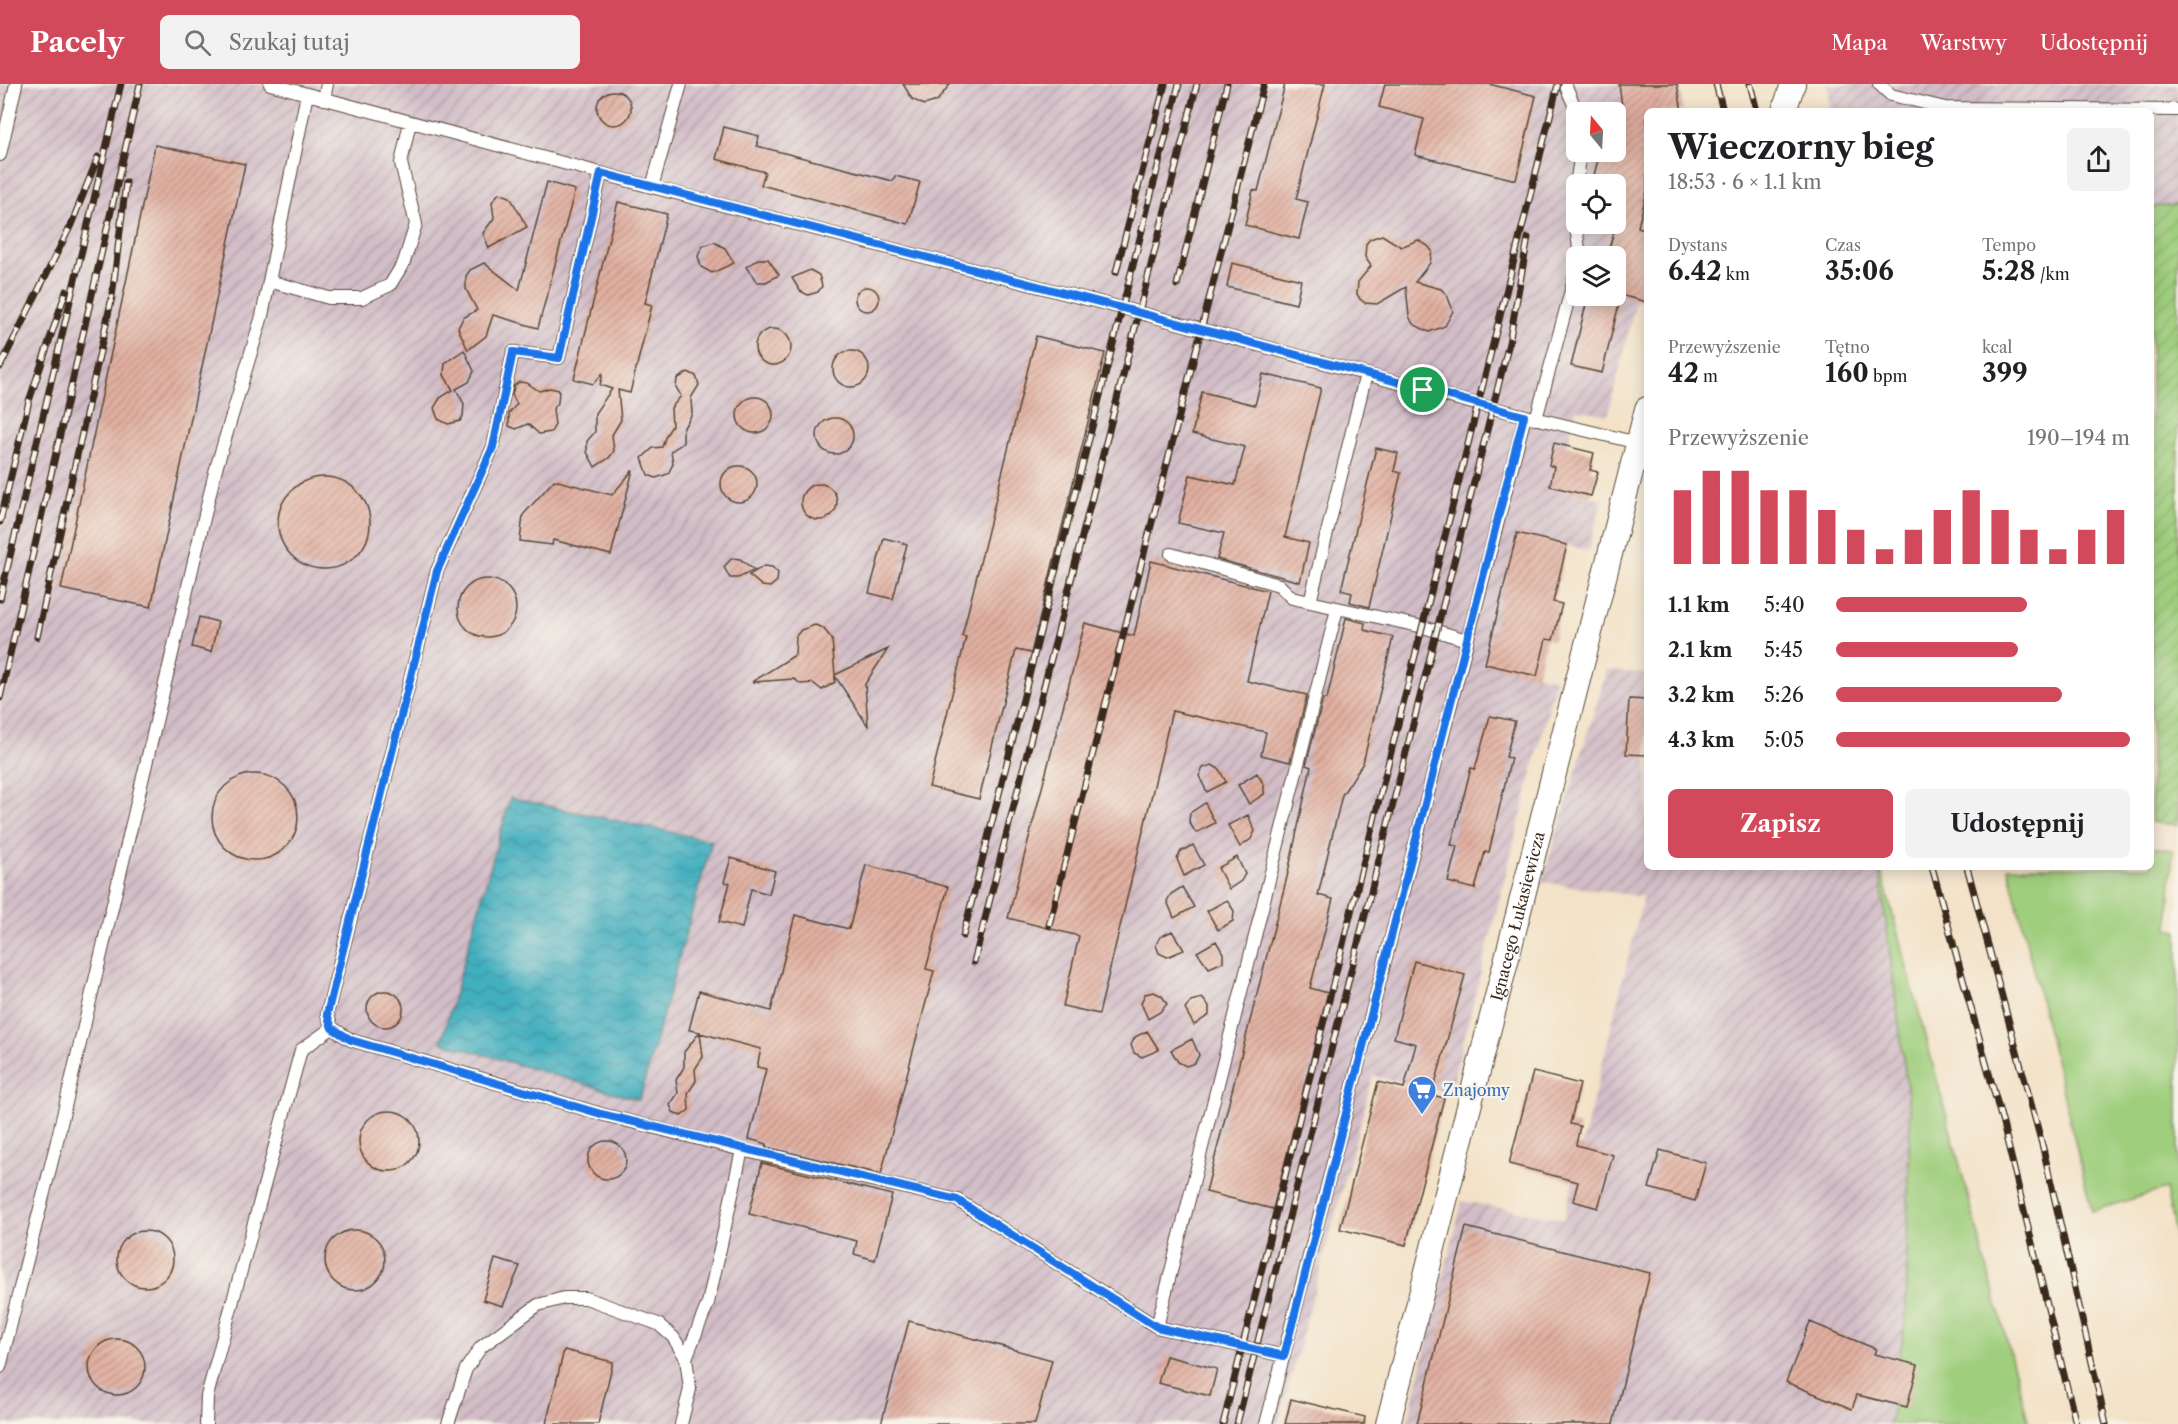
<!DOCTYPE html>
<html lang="pl">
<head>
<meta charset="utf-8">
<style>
  :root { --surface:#fff; --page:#f2f2f2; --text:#202124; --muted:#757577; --accent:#d1495b }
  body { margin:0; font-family:"Libre Caslon Text",serif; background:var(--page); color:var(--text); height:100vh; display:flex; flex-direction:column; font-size:22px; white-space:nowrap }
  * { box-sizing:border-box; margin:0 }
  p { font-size:20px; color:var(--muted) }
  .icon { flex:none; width:33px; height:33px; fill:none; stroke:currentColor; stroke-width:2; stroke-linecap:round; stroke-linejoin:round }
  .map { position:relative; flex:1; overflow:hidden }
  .details { position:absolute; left:1644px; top:24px; width:510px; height:762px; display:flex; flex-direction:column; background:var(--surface); border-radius:9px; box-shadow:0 3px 15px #0003 }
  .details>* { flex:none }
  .needle { width:39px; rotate:342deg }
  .buttons { position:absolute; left:1566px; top:18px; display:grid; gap:12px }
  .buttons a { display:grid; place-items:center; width:60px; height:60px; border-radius:9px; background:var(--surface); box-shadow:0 3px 15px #0003; font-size:30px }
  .pin { position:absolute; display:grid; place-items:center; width:51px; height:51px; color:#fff; margin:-26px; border:3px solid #fff; border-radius:50%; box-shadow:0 2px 6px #0007 }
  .round { display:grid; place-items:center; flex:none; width:63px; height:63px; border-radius:9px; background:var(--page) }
  .summary { display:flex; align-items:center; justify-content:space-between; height:102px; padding:0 24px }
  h1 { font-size:33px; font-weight:700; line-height:45px }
  .figures { display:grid; grid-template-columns:repeat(3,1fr); gap:9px; height:102px; padding:6px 24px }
  .figures div { display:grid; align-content:center }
  .figures b { font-size:26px; font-weight:700 }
  .figures small { font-size:16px; font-weight:400 }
  .figures p { font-size:16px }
  .chart { height:168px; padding:12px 24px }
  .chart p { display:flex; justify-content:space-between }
  .chart svg { width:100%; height:108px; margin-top:6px; stroke:var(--accent); stroke-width:6 }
  .primary-button { display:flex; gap:12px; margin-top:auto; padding:12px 24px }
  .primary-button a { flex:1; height:69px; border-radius:9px; background:var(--accent); color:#fff; font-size:24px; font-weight:700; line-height:69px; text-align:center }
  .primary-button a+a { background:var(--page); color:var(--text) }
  ul { padding:0 24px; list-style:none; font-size:20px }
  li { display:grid; grid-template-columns:96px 72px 1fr; align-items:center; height:45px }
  li i { height:15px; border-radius:8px; background:var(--accent) }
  header { display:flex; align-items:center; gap:36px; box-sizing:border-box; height:84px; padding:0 30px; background:var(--accent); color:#fff }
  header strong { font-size:28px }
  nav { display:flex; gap:33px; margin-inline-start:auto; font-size:21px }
  .search { width:420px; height:54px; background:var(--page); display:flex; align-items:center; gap:15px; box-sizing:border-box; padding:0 21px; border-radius:9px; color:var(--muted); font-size:22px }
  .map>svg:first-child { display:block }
</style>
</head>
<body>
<header>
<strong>Pacely</strong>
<div class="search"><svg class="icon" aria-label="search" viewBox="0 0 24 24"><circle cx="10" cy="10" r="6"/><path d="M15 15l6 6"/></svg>Szukaj tutaj</div>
<nav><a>Mapa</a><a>Warstwy</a><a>Udostępnij</a></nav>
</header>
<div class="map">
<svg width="2178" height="1340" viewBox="0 0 2178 1340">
  <defs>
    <pattern id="industrial-furrows" width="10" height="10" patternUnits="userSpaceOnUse" patternTransform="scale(1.5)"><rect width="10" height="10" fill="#d2bdc7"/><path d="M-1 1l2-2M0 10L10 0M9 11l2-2" fill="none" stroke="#ac9aa1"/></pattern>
    <pattern id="garden-furrows" width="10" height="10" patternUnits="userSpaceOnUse" patternTransform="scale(1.5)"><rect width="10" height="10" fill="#9fce7d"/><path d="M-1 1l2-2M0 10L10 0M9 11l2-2" fill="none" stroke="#8ab16c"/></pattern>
    <pattern id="water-waves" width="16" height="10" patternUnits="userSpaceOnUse" patternTransform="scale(1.5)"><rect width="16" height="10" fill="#42afbf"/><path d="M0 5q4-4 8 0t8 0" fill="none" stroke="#388f9b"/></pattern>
    <pattern id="building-hatch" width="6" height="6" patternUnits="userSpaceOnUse" patternTransform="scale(1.5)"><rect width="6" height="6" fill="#e1b0a1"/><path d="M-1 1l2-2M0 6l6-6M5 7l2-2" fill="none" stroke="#b88f83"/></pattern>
  </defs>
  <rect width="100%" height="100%" fill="#f7f3e8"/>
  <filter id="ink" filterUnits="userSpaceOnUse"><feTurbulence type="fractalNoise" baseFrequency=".0167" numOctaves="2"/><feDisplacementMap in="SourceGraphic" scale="12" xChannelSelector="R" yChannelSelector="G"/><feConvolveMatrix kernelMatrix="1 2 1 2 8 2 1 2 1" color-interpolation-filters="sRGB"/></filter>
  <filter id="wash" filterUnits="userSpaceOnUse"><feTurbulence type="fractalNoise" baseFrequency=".008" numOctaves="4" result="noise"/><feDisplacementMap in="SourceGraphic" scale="24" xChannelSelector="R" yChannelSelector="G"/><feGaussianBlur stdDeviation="1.35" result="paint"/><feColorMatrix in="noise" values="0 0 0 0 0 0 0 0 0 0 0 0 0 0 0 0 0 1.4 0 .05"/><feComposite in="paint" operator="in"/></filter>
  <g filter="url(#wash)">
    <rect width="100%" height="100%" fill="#f3e2c7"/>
    <path fill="url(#industrial-furrows)" fill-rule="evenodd" d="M0,0h1680l3,27h-36v188l-10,-2 -29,118 -32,-6 -9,37 -13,-2 -5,21 5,2 -4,19 52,13 -13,51 -72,-16 -31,129 70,16 -106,414 -77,-17 -95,348h-1278zM1576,28h40v40h-40zM1576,100h40v40h-40zM1576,172h40v40h-40z
      M1828,0h350v121l-27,2v-96h-321z
      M1607,586l40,4v193h232l31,244 -4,204 -16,109h-483l55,-223 102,18 79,-322 -101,-15z"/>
    <path fill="#9fce7d" stroke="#6d7c4e" stroke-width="1.5" d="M2151,763l22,3 -5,79 10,2v320l-12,-62 -74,22 -84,-344h143z
      M1879,783h1l149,557h-139l16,-109 4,-204z"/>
    <path fill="url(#garden-furrows)" stroke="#6d7c4e" stroke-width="1.5" d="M2178,121v620l-27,-3v-615z"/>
    <path fill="url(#water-waves)" stroke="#3e6c6e" stroke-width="1.5" d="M510,714l202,43 -73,259 -198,-58z"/>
    <g id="blocks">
      <path fill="url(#building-hatch)" d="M903,0h47l-13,17 -13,4 -12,-6z
        M1285,0h40l-29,115 12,3 -9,37 -54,-14 8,-35 5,1z
        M1385,0h104l47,12 -20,84 -101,-25 9,-36 -45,-12z
        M1619,0h58l5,27h-35v80l-9,36 9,3v72l-31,-8v-38h-9l9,-32v-40l-23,-5 7,-27h16v-19l10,2z
        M597 24a17 17 0 1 1 34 0a17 17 0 1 1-34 0Z
        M724,43l35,9 -2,10 136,35 2,-5 25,6 -12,42 -147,-39 4,-13 -49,-13z
        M155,61l90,19 -94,443 -90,-18z
        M547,98l28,8 -37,138 -45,-13 -7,21 -18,14 -10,-22 5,-10 14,-8 -11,-21v-13l4,-6 14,-7 35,27z
        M499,109l11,4 17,30 -38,21 -6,-15 11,-15 -2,-16z
        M618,118l49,12 -22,89 7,2 -22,88 -12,-3 3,30 -9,15 2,16 -5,7 -14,9 -8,-15v-11l8,-9v-19l17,-24 -12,-4 3,-12 -10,11 -19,-5z
        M1382,151l19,12 17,-7 10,6 4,5 -2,12 -15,19 26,7 6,6 6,16 -8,15 -16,6 -16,-8 -4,-8 -3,-29 -29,17 -12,-1 -5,-4 -3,-5 1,-12 13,-16 -6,-9 1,-13 4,-5z
        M714,158l11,6 9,15 -22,10 -11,-6 -3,-11 5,-10z
        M758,175h10l11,16 -13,7h-9l-11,-15z
        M1232,179l69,17 -5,24 -69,-17z
        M810,186l9,5 3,11 -4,6 -10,3 -8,-4 -8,-13z
        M855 215a12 12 0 1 1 24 0a12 12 0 1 1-24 0Z
        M1588,212h33l-19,77 -31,-7z
        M755 263a18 18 0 1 1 36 0a18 18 0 1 1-36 0Z
        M1036,252l69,17 -74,300 -15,-3 -37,149 -50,-12 37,-150 -4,-1z
        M464,266l10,21 -5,11 -13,7 8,15 -1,12 -3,5 -12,3 -10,-5 -4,-11 6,-10 13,-8 -9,-15 1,-12z
        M833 285a18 18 0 1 1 36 0a18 18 0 1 1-36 0Z
        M688,288l8,4 3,9 -8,13 1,16 -9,15v14l-12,8 2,13 -5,10 -12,4 -8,-3 -6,-17 11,-10 9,-1 4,-12 6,-9 -1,-18 10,-12 -5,-9 1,-8z
        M1263,290l58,14 -36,149 24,6 -9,39 -83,-23 7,-26 -46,-10 12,-48 45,10 10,-38 -53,-13 10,-42 53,13z
        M519,298l8,1 12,8 11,-3 9,2 -1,13 -5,6 2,16 -4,7 -12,2 -11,-10 -12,5 -7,-3v-13l8,-9 -5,-9 2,-9z
        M737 331a18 18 0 1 1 36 0a18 18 0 1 1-36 0Z
        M817 352a18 18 0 1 1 36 0a18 18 0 1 1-36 0Z
        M1554,359l40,10 -4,17 8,2 -7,24 -41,-10 4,-19 -5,-2z
        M1376,364l22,5 -4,18 7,2 -32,134 -19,-5 2,-9 -11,-3z
        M721 400a18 18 0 1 1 36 0a18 18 0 1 1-36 0Z
        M633,386l-22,85 -58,-15 -1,5 -32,-4 3,-26 31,-35 58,15z
        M278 439a46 46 0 1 1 92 0a46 46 0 1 1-92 0Z
        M801 418a18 18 0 1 1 36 0a18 18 0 1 1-36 0Z
        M1517,449l50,12 -14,57 9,2 -9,36 -7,-1 -9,37 -52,-12z
        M884,454l23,6 -14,55 -24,-6z
        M732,474l8,1 14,11 -16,8h-8l-6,-11z
        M1151,477l117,30 -21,90 60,14 -17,67 -29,-7 5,-23 -94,-21 -73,303 -36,-8 16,-70 -71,-18 77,-295 49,13z
        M764,482l8,1 6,6 -1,8 -7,6 -8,-1 -13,-11z
        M458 524a29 29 0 1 1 58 0a29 29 0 1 1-58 0Z
        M199,533l19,5 -7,30 -19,-5z
        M1346,534l19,5 -1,7 29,7 -30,126 -21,32 -24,100 15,4 -23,89 18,5 -55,216 -67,-17 81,-315 24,-110 -5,-2 17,-66h4z
        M815,541l8,3 9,11 3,36 53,-26 -23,35 3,42 -33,-50v6l-13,8 -9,-7 -12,1 -7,-5 -42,3 43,-27 1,-19 5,-6z
        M1629,615l18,1v55l-21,-1z
        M1490,632l25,5 -9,36 5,1 -22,94h-4l-10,37 -27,-7 9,-36 -6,-1 20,-77 4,1z
        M1212,681l7,4 7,13 -19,10 -8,-16 4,-8z
        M1257,689l7,12v9l-15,10 -11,-19z
        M212 733a43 43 0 1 1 86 0a43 43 0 1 1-86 0Z
        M1205,719l10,20 -19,10 -7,-11 1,-9z
        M1248,731l7,16 -4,8 -11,8 -12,-22z
        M1193,761l11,20 -20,11 -7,-17 4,-8z
        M1237,773l8,17 -4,7 -12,8 -11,-21z
        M731,774l44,13 -6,23 -18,-5 -9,39 -23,-6 11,-39 -6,-1z
        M866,781l82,22 -22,82 8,2 -53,203 -115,-27 1,-3 -18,-5 17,-70 -9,-2 4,-18 -61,-16 3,24 -8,12 1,12 -8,12 1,17 -8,6 -8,-4 -3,-7 8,-12 -2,-13 8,-13v-15l16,-20 -11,-2 10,-39 72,20 24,-96 54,14z
        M1182,803l12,20 -20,11 -7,-17 4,-7z
        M1227,816l7,11 -1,10 -15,9 -11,-19z
        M1172,847l12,19 -17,7 -8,-4 -3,-8 4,-8z
        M1216,857l7,12v9l-14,6 -12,-16z
        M1414,877l51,14 -33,120 12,3 -38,147 -66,-16 38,-147 26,6 12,-44 -22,-6z
        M367 925a18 18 0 1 1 36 0a18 18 0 1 1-36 0Z
        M1154,908l8,4 5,8 -7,8 -12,7 -7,-16 4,-9z
        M1202,914l7,8v9l-15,10 -9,-16 6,-8z
        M1147,947l12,19 -17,7 -8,-4 -3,-8 4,-8z
        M1192,955l7,16 -4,8 -9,3 -8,-4 -7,-12z
        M1533,988l47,12 -10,40 10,2 -4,19 37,10 -15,53 -25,-7 5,-19 -69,-18z
        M359 1057a30 30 0 1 1 60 0a30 30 0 1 1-60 0Z
        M588 1076a19 19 0 1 1 38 0a19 19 0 1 1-38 0Z
        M1660,1066l46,13 -11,38 -46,-13z
        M762,1079l130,32 -17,65 -21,-6 3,-13 -108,-27z
        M1466,1143l184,46 -37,151h-196z
        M325 1176a30 30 0 1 1 60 0a30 30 0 1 1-60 0Z
        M117 1175a28 28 0 1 1 56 0a28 28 0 1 1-56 0Z
        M495,1175l25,7 -17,40 -20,-6z
        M909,1237l143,39 -17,64h-154z
        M1810,1238l66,27 -2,5 44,11 -11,42 -50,-12 -5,14 -66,-27z
        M89 1283a28 28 0 1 1 56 0a28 28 0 1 1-56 0Z
        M564,1266l49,12 -15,62h-52z
        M1166,1272l51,13 -7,27 -52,-13z
        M1291,1315l74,18 -1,7h-79z"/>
    </g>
  </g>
  <g filter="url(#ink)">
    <use href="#blocks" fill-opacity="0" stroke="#574637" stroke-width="1.5"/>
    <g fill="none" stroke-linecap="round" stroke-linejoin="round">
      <g stroke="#574637" stroke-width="14">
        <path id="lane" d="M270,0l382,103 470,121 358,97 158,38
          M1565,0l12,28
          M1879,0l12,11 54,13 233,2
          M324,15l3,-15
          M0,71l16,-71
          M601,89l-42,185 -46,-6 -20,95 -56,124 -110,443 5,14 19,12 250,74 141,36
          M652,103l29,-103
          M1580,172l-7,-51 8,-53
          M269,197l60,17h33l28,-13 14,-23 12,-38 -15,-61 9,-41
          M1536,335l40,-147
          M1171,470l108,31 13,13 131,29 44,13
          M1310,518l56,-228
          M1157,1243l180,-718
          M686,1274l22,-55 34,-153 215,50 200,127 127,29
          M0,1283l56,-222 159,-673 47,-156 45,-222
          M206,1340l1,-28 94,-346 31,-22
          M448,1340l18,-55 15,-22 57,-42 26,-7h22l72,26 15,13 13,21 4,31 -9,35
          M1266,1340l259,-1008"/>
      </g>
      <g stroke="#574637" stroke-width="26">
        <g id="street">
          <path d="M1784,27l9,-27"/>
          <path id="s1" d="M1388,1340l259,-1015"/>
        </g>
      </g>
      <use href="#lane" stroke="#fff" stroke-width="12"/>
      <use href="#street" stroke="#fff" stroke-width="24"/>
      <g stroke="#3b2a1e" stroke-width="7">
        <path id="rail" d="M1716,0l7,27
          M1750,0l7,27
          M1116,188l49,-188
          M1177,201l50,-201
          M0,283l71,-142 27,-68
          M0,438l29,-121 37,-110
          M0,515l121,-515
          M37,553l75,-340 14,-115
          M0,614l140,-614
          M1932,783l71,257 73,300
          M1967,783l76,281 63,276
          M1049,841l215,-841
          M963,852l216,-852
          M974,878l223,-878
          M1223,1340l335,-1340
          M1237,1340l272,-1081 19,-105"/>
      </g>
      <use href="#rail" stroke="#f7f3e8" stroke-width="4.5" stroke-dasharray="14" stroke-linecap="butt"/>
    </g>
  </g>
  <g fill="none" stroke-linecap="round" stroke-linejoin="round" filter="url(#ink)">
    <g stroke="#fff" stroke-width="12">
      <path id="route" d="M601,89l521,135 402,108 -240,940 -127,-29 -200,-127 -356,-86 -250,-74 -19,-12 -5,-14 110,-443 56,-124 20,-95 46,6z"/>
    </g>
    <use href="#route" stroke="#1a73e8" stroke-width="8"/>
  </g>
  <defs>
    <g id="supermarket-pin" transform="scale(1.5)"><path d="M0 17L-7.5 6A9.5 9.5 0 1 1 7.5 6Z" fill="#3f7fe0" stroke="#f7f3e8"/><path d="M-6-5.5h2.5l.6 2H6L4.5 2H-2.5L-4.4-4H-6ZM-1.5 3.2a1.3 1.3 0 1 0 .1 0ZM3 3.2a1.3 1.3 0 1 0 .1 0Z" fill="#fff"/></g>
  </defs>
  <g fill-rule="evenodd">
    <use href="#supermarket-pin" x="1422" y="1006"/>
  </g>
  <g text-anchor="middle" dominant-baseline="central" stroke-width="4.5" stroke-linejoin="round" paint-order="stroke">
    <g font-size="16" fill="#3b2a1e" stroke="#f7f3e8">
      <text stroke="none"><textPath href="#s1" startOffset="524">Ignacego Łukasiewicza</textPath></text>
    </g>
    <g font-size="16" fill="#366cbe" stroke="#f7f3e8" text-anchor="start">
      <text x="1443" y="1006">Znajomy</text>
    </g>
  </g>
</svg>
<div class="buttons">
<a><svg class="needle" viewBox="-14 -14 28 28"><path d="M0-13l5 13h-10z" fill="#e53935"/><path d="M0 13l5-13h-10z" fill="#757577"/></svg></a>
<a><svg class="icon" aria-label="locate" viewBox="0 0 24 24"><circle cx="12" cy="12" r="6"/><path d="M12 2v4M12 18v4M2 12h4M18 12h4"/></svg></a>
<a><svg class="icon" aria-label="layers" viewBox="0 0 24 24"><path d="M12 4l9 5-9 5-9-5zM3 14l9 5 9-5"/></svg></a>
</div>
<div class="pin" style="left:1423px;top:306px;background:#1e9e55"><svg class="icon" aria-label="arrive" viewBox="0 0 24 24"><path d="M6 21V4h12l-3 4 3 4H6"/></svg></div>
<section class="details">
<div class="summary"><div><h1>Wieczorny bieg</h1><p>18:53 · 6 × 1.1 km</p></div><a class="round"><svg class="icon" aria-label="share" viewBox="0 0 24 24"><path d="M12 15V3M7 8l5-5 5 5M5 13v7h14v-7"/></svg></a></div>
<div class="figures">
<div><p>Dystans</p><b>6.42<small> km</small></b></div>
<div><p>Czas</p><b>35:06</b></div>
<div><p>Tempo</p><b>5:28<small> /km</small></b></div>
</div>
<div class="figures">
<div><p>Przewyższenie</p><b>42<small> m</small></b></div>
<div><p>Tętno</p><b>160<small> bpm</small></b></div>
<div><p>kcal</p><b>399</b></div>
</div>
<div class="chart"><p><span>Przewyższenie</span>190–194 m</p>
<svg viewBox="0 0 160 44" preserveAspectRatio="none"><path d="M5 44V14M15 44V6M25 44V6M35 44V14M45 44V14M55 44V22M65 44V30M75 44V38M85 44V30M95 44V22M105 44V14M115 44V22M125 44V30M135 44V38M145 44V30M155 44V22"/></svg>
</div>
<ul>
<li><b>1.1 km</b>5:40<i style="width:65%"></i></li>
<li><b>2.1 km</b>5:45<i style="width:62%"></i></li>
<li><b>3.2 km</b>5:26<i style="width:77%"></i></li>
<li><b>4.3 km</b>5:05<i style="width:100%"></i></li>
</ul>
<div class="primary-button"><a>Zapisz</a><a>Udostępnij</a></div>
</section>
</div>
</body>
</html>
